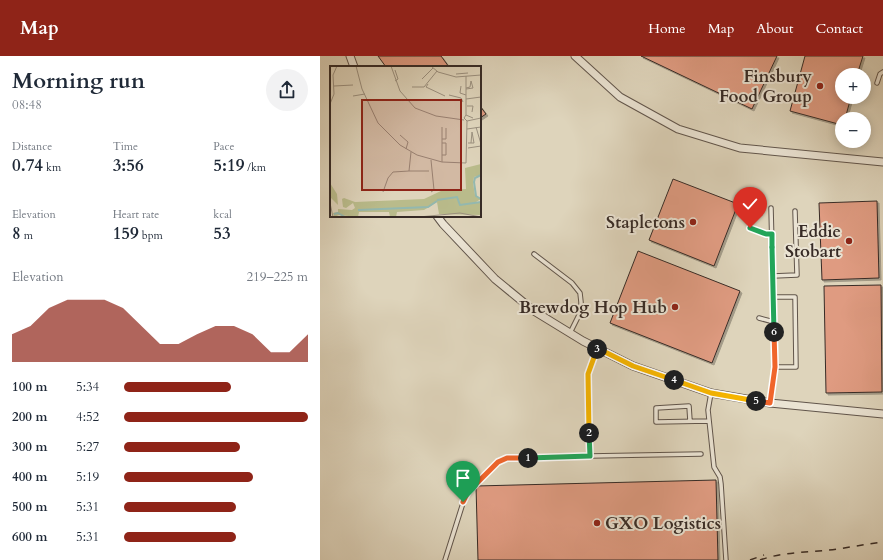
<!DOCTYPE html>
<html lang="en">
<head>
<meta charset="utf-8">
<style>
  :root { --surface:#fff; --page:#f2f2f3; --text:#1f2937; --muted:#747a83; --accent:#8f2418 }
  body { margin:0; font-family:Cardo,serif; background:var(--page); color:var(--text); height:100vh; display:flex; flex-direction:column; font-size:15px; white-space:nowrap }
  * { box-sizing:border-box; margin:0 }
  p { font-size:13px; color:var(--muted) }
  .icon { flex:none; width:22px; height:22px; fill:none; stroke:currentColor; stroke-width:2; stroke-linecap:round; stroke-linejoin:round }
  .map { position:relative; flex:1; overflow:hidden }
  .sheet { display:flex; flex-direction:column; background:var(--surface); width:320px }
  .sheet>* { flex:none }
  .fabs { position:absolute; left:515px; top:12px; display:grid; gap:8px }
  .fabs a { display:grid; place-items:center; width:36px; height:36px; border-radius:50%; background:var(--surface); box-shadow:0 2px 10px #0003; font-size:20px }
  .pin { position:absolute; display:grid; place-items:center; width:34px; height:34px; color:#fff; margin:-41px -17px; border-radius:50% 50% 50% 0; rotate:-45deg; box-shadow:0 0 4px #0007 }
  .pin .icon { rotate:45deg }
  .km { position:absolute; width:20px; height:20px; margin:-10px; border-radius:50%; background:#222; color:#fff; font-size:11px; line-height:20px; text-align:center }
  .round { display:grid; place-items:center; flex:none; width:42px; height:42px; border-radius:21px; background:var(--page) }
  .headline { display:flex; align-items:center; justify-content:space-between; height:68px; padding:0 12px }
  h1 { font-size:22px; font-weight:700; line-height:30px }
  .stats { display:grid; grid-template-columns:repeat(3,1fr); gap:6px; height:68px; padding:4px 12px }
  .stats div { display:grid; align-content:center }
  .stats b { font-size:17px; font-weight:700 }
  .stats small { font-size:11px; font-weight:400 }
  .stats p { font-size:11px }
  .chart { height:112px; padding:8px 12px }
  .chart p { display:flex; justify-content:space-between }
  .chart svg { width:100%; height:72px; margin-top:4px; fill:var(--accent); opacity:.7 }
  ul { padding:0 12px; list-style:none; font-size:13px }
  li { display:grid; grid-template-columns:64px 48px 1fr; align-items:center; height:30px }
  li i { height:10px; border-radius:5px; background:var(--accent) }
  header { display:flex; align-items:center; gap:24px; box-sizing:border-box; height:56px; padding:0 20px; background:var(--accent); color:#fff }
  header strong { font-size:19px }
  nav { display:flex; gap:22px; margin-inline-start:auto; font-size:14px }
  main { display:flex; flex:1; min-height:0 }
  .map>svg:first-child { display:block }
</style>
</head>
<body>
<header>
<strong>Map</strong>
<nav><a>Home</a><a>Map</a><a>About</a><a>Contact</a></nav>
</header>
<main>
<section class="sheet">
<div class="headline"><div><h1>Morning run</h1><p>08:48</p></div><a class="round"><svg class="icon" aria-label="share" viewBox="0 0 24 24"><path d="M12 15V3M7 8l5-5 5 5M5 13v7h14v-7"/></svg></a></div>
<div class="stats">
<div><p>Distance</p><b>0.74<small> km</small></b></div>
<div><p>Time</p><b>3:56</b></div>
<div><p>Pace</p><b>5:19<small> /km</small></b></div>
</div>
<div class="stats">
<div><p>Elevation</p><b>8<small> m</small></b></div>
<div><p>Heart rate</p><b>159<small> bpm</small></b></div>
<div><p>kcal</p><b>53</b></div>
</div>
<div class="chart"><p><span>Elevation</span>219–225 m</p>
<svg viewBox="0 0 160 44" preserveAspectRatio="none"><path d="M0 44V27L10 22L20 11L30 6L40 6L50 6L60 11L70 22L80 33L90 33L100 27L110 22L120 22L130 27L140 38L150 38L160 27V44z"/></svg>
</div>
<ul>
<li><b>100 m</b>5:34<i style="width:58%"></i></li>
<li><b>200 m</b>4:52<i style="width:100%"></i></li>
<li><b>300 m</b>5:27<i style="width:63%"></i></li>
<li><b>400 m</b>5:19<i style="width:70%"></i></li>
<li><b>500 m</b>5:31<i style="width:61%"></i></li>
<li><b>600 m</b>5:31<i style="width:61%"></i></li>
</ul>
</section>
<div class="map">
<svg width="563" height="504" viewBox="0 0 563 504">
  <defs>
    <filter id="shadow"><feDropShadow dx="2" dy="2" stdDeviation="0" flood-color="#0004"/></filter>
  </defs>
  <rect width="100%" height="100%" fill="#ded4bb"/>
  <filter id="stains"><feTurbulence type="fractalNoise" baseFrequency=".005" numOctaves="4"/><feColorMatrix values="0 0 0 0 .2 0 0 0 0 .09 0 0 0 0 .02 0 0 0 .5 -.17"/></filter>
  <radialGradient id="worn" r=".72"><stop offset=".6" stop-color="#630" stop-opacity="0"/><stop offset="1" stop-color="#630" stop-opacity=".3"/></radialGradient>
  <path fill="#df9b81" stroke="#372b26" filter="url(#shadow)" d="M58,0h63l8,11h-63z
    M321,0h136l-25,53z
    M485,0h58l-6,19h-15v22h9l-6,22h-3v6l-52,-14z
    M160,50l6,8 -6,4z
    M353,123l65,25 -24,62 -65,-26z
    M557,145l2,77 -57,2 -3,-77z
    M318,195l102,40 -28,72 -102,-40z
    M561,229l1,107 -56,1 -2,-107z
    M396,424l2,80h-240l-2,-74z"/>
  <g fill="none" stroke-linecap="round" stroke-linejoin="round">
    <g stroke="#61554b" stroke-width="5.5">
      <path id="lane" d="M557,27l3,-9 3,-2
        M430,172l16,6h6
        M214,198l38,29 8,10 1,9v9l-11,22
        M453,220l24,-1 -2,-64
        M453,241h22l1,70h-21
        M439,262l15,4
        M277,292l-9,27 2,81 111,-2
        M391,337l-3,17 6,57 6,10 1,7 5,76
        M450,347l5,-36 -4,-159
        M370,365l-1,-15 -33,2v14l53,-1
        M125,504l18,-57 5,-11 24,-25 6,-5 9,-3 83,-3"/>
    </g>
    <g stroke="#61554b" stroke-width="9">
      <path id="street" d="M30,0l4,11
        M255,0l45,41 58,32 62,19 143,14
        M117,160l6,8 52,55 39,32 49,30 50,25 78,27 59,10 113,11"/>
    </g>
    <use href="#lane" stroke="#eae3d3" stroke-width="3.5"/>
    <use href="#street" stroke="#eae3d3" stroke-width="7"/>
    <path stroke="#372b26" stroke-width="1.5" stroke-dasharray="7 7" stroke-linecap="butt" d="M430,504l14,-5
      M440,504c25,-9 51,-7 77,-11 15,-2 30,-5 46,-7"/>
  </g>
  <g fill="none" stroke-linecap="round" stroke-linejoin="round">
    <g stroke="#fff" stroke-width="8">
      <path id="split-1" d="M143,446l5,-10 30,-30 9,-4h21"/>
    </g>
    <g stroke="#fff" stroke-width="8">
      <path id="split-2" d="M208,402l62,-2 -1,-23"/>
    </g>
    <g stroke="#fff" stroke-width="8">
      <path id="split-3" d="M269,377l-1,-59 9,-25"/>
    </g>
    <g stroke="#fff" stroke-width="8">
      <path id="split-4" d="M277,293v-1l36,18 41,14"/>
    </g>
    <g stroke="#fff" stroke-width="8">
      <path id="split-5" d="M354,324l37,13 45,8"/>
    </g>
    <g stroke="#fff" stroke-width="8">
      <path id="split-6" d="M436,345l14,2 5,-36 -1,-35"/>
    </g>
    <g stroke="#fff" stroke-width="8">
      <path id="split-7" d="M452,191l2,85"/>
    </g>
    <g stroke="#fff" stroke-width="8">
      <path id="split-8" d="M430,172l16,6h6v13"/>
    </g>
    <use href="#split-1" stroke="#f0652b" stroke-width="5"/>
    <use href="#split-2" stroke="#22a559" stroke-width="5"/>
    <use href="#split-3" stroke="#f5b400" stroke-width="5"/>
    <use href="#split-4" stroke="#f5b400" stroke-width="5"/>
    <use href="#split-5" stroke="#f5b400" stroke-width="5"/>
    <use href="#split-6" stroke="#f0652b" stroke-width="5"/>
    <use href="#split-7" stroke="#22a559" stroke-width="5"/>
    <use href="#split-8" stroke="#22a559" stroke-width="5"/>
  </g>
  <g fill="#8f2418" stroke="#eae3d3" stroke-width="1.5">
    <circle cx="500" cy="30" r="4"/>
    <circle cx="373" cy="166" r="4"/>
    <circle cx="529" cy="185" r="4"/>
    <circle cx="355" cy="251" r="4"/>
    <circle cx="277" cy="467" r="4"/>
  </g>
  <g text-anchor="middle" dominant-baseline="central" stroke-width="4" stroke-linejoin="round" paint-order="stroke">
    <g font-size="17" font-weight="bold" fill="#372b26" stroke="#eae3d3" text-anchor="end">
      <text x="492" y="20">Finsbury<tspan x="492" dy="20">Food Group</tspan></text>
      <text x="365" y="166">Stapletons</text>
      <text x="521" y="175">Eddie<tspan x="521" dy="20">Stobart</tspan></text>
      <text x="347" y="251">Brewdog Hop Hub</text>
      <text x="285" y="467" text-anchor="start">GXO Logistics</text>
    </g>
  </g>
  <g transform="translate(10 10)">
    <rect width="151" height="151" fill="#ded4bb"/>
    <path d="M151,98v11l-7,2 -1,6 2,12 6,4 -5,3h5l-1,13 -41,-1 -2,-12 -13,8 -27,2 -1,5h-6l-1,-5h-30l-1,5 -19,-2 -5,2 -1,-4 5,-1v-3l14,1 3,-2 -2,-5 -7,5 -3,-1 -1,-8 2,-1 11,4 69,-3 19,-9 23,-1 -1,-21zM0,117l7,11 1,11 -8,-8z" fill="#b9bb8b"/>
    <path fill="none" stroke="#93b8af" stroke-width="2" d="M151,109l-6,3 -1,4 2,14 5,3M107,134l20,-3 3,8 21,-3M28,144l70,-3 9,-6M4,148l4,-1 7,4"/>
    <path fill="none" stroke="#9b907f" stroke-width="1" d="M26,0l6,23 16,34 22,22 17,10 25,7 24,1 1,-42M61,0l9,25 15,17 21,8 28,4M101,0l7,6 18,5 25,-2M126,8l12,-1M136,10v39M92,13l11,-11M65,15l3,-2 -3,-9M98,18l-2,3 19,9M4,20l19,-1M131,20l-1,7 6,2M82,21h12l13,-16M136,22l4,-1 1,-6 2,7 -7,1M119,29l12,3 2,4M23,30l12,-2M136,33l15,-2M0,38l4,-10 -1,-19 4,-9M137,40h6l-1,6M143,52l-7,-3 -2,3 3,3 14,-3M146,61l5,17M137,63l14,-2M70,69l8,7 -2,7M112,73h4v-11M112,77h4v12h-4M138,77h6l-2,-11 -1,11M138,82l13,-2M81,86l-2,19h20M112,96v-35M53,126l5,-14 5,-6 16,-1M101,126l3,-2 -3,-30M0,137l3,14M89,151l41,-4 21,4"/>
    <path fill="#8f2418" fill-opacity="0.15" stroke="#8f2418" stroke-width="2" d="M32,34h99v90h-99z"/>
    <rect width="151" height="151" fill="none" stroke="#372b26" stroke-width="2"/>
  </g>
  <rect width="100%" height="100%" filter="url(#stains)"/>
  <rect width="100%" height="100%" fill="url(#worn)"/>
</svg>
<div class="fabs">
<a>+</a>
<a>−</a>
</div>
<div class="pin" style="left:143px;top:446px;background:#1e9e55"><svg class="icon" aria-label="arrive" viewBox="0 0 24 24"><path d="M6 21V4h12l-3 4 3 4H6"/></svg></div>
<div class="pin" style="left:430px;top:172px;background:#d93025"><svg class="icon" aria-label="check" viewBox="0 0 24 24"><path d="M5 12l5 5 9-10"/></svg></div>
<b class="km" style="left:208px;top:402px">1</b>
<b class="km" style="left:269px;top:377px">2</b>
<b class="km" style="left:277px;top:293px">3</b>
<b class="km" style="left:354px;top:324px">4</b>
<b class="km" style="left:436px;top:345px">5</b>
<b class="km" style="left:454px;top:276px">6</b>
</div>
</main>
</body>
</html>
